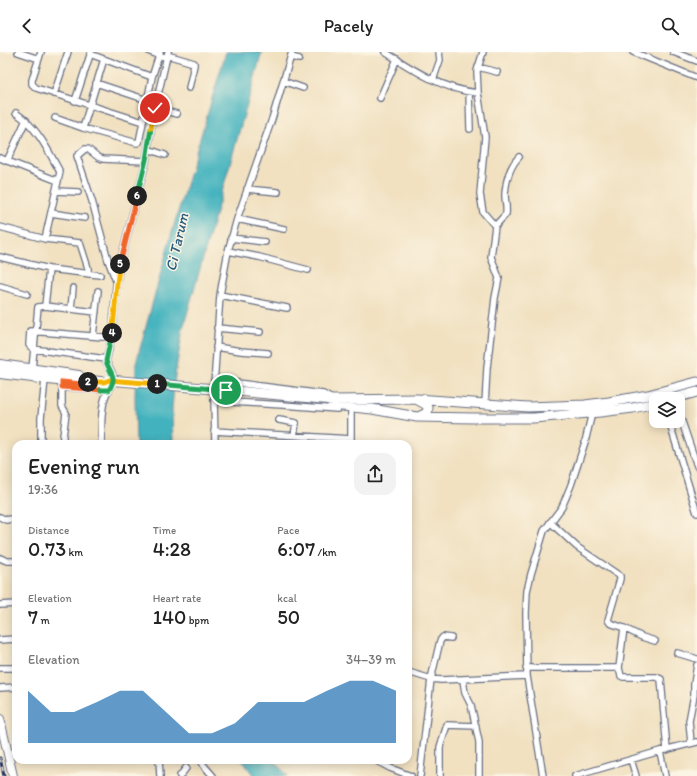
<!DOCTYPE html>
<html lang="en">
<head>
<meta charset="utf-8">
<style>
  :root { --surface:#fff; --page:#f2f2f2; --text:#222; --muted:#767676; --accent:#1f6fb2 }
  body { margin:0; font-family:Itim,sans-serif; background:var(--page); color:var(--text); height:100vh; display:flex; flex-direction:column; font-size:15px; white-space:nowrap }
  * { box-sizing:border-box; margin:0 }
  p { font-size:13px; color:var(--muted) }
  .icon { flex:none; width:22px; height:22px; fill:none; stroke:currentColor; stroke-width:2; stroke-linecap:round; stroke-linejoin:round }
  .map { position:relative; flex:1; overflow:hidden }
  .side { position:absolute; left:12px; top:388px; width:400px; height:324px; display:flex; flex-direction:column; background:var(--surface); border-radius:12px; box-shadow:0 2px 10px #0003 }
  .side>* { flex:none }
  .fabs { position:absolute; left:649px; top:340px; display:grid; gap:8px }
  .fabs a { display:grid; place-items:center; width:36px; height:36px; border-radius:8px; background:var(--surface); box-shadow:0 2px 10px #0003; font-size:20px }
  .pin { position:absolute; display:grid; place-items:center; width:34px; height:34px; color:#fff; margin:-17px; border:2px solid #fff; border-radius:50%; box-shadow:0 1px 4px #0007 }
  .km { position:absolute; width:20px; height:20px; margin:-10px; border-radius:50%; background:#222; color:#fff; font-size:11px; line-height:20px; text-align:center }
  .round { display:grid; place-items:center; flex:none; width:42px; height:42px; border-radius:12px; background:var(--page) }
  .headline { display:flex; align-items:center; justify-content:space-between; height:68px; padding:0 16px }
  h1 { font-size:22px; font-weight:600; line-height:30px }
  .stats { display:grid; grid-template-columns:repeat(3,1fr); gap:6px; height:68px; padding:4px 16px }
  .stats div { display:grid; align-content:center }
  .stats b { font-size:20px; font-weight:600 }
  .stats small { font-size:11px; font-weight:400 }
  .stats p { font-size:11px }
  .chart { height:112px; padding:8px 16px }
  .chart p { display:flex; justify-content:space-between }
  .chart svg { width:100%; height:72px; margin-top:4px; fill:var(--accent); opacity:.7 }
  header { display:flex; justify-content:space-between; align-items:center; height:52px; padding:0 16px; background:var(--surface); font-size:18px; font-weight:600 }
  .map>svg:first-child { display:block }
</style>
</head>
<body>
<header><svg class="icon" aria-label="back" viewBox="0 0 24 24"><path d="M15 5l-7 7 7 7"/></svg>Pacely<svg class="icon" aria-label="search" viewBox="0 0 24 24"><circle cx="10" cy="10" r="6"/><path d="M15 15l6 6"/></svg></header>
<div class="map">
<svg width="697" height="724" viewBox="0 0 697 724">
  <rect width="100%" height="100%" fill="#fcf5e5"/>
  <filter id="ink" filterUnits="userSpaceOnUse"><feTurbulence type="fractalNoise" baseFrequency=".025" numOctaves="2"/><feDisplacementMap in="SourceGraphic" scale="8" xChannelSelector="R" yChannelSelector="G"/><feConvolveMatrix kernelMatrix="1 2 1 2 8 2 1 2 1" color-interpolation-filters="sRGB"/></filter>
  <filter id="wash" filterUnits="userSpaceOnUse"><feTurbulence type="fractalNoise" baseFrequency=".012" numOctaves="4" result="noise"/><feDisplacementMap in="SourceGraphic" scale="16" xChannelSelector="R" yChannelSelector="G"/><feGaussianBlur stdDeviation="0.9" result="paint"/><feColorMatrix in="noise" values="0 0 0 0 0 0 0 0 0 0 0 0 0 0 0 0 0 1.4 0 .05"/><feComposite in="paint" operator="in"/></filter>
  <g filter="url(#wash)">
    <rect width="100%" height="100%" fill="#f1e1c1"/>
    <path fill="#43b2be" stroke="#2f708e" d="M226,0h36l-79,276 -8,47 -3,34 1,35h-37l-1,-45 1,-36 36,-131z
      M242,708h32l14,16h-34z"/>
  </g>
  <g filter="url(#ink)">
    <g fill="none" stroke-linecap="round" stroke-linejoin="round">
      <g stroke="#666d81" stroke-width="8">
        <path id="minor" d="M18,0l21,7
          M41,0l-9,28v4l4,4 107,34
          M150,0l17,6
          M385,0c28,18 59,38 93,41
          M483,0l-6,19 1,22 7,44 -5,57 3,18 12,14
          M633,0l64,26
          M673,0l24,9
          M90,2l62,23
          M167,3l27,8v2l-5,23
          M291,5l8,2
          M478,15l19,5
          M433,28l7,-20 -1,-8
          M283,29l20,7
          M96,31l51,17
          M469,40l1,37
          M54,42l14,-42
          M380,46l17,-39
          M75,49l16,-49
          M155,56l22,6
          M16,61c21,14 32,37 44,59l-15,67
          M55,66l28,10 54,15 2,-1 13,-65 8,-25
          M83,76l21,-69
          M148,97l17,6
          M0,106l58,23
          M7,109l19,-41
          M247,137l31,3
          M56,139l22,1
          M51,161l34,5
          M237,167l47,10
          M0,175l45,12 35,4 8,25v6
          M231,186l34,4
          M228,199l31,6 49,13
          M0,205l49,12 51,6
          M116,229l-8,-21 -16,-59 -15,-45 8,-7h3l10,8 5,2 43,2
          M0,234l27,8
          M220,243l67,13
          M45,254l51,6
          M71,257l2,-21
          M217,276l43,4
          M93,284l5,-45
          M103,285l-73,-6 -1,14 4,4 73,10
          M216,295l25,4 27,2
          M32,317l6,-62 7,-1 4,-37
          M214,328l109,14 7,4
          M62,330v24l4,7 -4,31
          M214,333l6,-90 8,-44 9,-32 35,-100 20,-67
          M62,335l47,3
          M214,346l1,46
          M214,349l69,4 54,4
          M485,353l2,-37 8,-70 4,-20 -8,-21 4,-31 11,-12c1,-7 -1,-13 -1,-20 1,-13 5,-28 14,-37
          M678,358l19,56
          M279,368l17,3 -2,13
          M669,369l28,92
          M214,379l137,8
          M41,392v-26l4,-38
          M101,392c1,-16 -1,-35 5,-49 2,-6 7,-10 7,-17 0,-7 -5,-11 -7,-17l3,-12 4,-23 3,-40 5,-27 25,-98 7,-45 15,-64
          M351,392v-37
          M0,465l6,3 10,-2
          M550,470l27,25 43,29v3l-12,41 2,3 14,5 -5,40
          M0,506l7,3h9
          M0,553l16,-1
          M624,576l18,9 13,4
          M0,588l16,-1
          M677,601l20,6
          M0,616h16
          M526,616h93l2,8 2,1h33l5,2 6,71
          M408,620l23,7 10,1 86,-4
          M463,628l2,13 6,12 8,37v34
          M0,636l16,-1
          M691,691l-2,-22 5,-26v-11l3,-19
          M660,699l5,25
          M159,708l1,16
          M199,708l14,16
          M375,708l15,8 21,8
          M631,708l5,16
          M180,724l6,-8
          M420,724l11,-97 9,-38 3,-4 8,1
          M440,724v-29l7,-22 29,1
          M543,724l-16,-100 -1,-63 1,-22 4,-17 13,-43 18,-24 9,-22 14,-43 6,-25
          M575,724l85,-25 37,-9"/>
      </g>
      <g stroke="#666d81" stroke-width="10">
        <path id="secondary" d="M0,312l79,11
          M0,322l81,10 9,-3
          M0,667l13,57"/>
      </g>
      <g stroke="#666d81" stroke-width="11">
        <path id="primary" d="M0,318l104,12 5,2
          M226,338l107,10 84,-1 111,8 57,-2 24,-3 39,-7 49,-13
          M671,347l26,-7
          M332,353l40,4 45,8 57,1h60l66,-6 33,-4 23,-5
          M418,365l9,-4 1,-5 -1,-3 -9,-5"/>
      </g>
      <use href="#minor" stroke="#fff" stroke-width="5.5"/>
      <use href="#secondary" stroke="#fff" stroke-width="8"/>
      <use href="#primary" stroke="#fff" stroke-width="9"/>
      <g stroke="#1b2f5e" stroke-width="3">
        <path id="rail" d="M0,706l4,18"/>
      </g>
      <use href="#rail" stroke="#fcf5e5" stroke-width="1.5" stroke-dasharray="4.5" stroke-linecap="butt"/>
      <g stroke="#666d81" stroke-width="11" stroke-linecap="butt">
        <path id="primary-bridge" d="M109,328l117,10"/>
      </g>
      <use href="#primary-bridge" stroke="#fff" stroke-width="9"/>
    </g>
  </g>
  <g fill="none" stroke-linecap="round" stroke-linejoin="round" filter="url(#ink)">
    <g stroke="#fff" stroke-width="8">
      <path id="split-1" d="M157,332l69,6"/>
    </g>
    <g stroke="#fff" stroke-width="8">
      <path id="split-2" d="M88,330h16l5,-2 48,4"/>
    </g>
    <g stroke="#fff" stroke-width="8">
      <path id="split-3" d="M88,330l-7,2 -19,-2v5l39,3"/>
    </g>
    <g stroke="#fff" stroke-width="8">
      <path id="split-4" d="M101,338h8c9,-14 1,-16 -3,-29l6,-28"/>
    </g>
    <g stroke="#fff" stroke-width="8">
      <path id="split-5" d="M112,281c4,-23 3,-46 8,-69"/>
    </g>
    <g stroke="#fff" stroke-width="8">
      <path id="split-6" d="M120,212l17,-68"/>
    </g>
    <g stroke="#fff" stroke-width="8">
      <path id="split-7" d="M137,144l9,-36 5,-32"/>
    </g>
    <g stroke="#fff" stroke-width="8">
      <path id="split-8" d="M151,76l4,-20"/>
    </g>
    <use href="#split-1" stroke="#22a559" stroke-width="5"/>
    <use href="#split-2" stroke="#f5b400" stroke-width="5"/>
    <use href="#split-3" stroke="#f0652b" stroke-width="5"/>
    <use href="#split-4" stroke="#22a559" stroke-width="5"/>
    <use href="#split-5" stroke="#f5b400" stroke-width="5"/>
    <use href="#split-6" stroke="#f0652b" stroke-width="5"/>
    <use href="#split-7" stroke="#22a559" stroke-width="5"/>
    <use href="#split-8" stroke="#f5b400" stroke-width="5"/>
  </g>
  <g text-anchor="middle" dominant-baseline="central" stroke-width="3" stroke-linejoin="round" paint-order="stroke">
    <g font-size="15" font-style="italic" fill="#295d80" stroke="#fcf5e5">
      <text transform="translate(177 190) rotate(-77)">Ci Tarum</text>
    </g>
  </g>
</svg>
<div class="fabs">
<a><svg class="icon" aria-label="layers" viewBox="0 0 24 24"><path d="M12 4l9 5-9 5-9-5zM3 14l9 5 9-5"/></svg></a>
</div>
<div class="pin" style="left:226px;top:338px;background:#1e9e55"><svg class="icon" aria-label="arrive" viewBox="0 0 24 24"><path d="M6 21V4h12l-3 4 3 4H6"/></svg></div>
<div class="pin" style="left:155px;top:56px;background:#d93025"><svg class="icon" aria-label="check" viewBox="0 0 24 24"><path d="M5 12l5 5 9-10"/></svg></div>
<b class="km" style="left:157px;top:332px">1</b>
<b class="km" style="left:88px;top:330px">2</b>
<b class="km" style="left:112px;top:281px">4</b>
<b class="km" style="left:120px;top:212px">5</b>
<b class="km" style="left:137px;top:144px">6</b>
<section class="side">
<div class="headline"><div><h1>Evening run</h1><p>19:36</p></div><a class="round"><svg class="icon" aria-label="share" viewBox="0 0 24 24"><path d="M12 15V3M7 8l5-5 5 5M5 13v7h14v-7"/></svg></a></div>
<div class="stats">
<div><p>Distance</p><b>0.73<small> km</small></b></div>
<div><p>Time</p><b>4:28</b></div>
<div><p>Pace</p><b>6:07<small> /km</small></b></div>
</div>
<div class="stats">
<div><p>Elevation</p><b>7<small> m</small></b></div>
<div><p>Heart rate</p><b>140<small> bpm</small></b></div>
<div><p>kcal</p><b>50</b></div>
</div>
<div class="chart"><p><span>Elevation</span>34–39 m</p>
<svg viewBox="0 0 160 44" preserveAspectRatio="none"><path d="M0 44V12L10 25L20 25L30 19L40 12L50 12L60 25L70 38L80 38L90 32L100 19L110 19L120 19L130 12L140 6L150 6L160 12V44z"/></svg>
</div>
</section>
</div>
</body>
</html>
